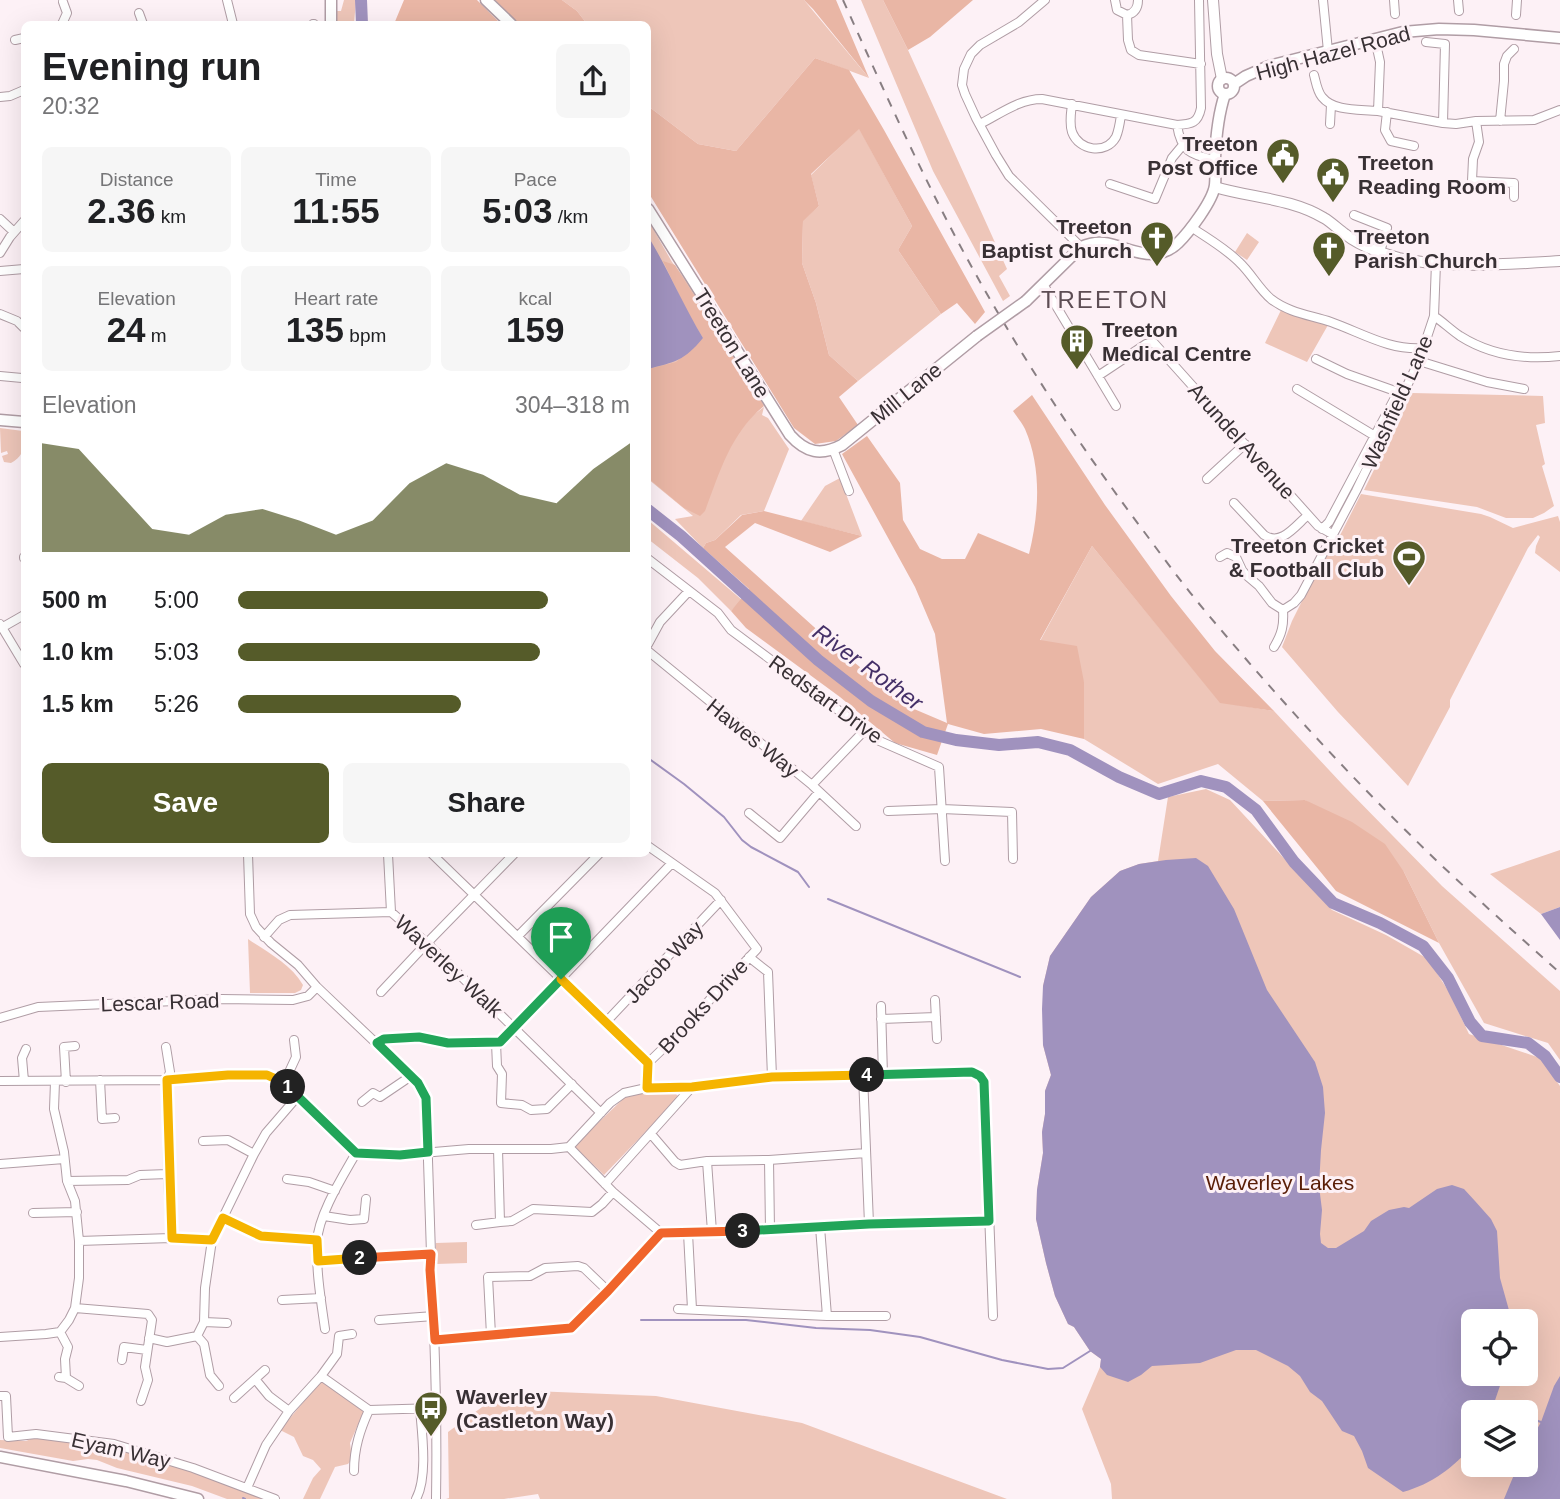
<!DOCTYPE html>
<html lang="en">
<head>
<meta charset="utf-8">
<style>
  :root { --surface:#fff; --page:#f6f6f6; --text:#202124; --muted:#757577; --accent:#555b29 }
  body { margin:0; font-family:Arial,sans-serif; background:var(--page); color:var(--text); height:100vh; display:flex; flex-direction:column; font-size:26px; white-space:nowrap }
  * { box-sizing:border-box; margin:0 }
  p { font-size:23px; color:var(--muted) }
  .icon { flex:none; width:38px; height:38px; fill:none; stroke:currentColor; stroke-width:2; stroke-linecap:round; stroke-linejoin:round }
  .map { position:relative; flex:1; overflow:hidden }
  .details { position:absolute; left:21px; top:21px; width:630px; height:836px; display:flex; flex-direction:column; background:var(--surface); border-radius:10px; box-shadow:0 7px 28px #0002 }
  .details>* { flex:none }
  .controls { position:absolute; left:1461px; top:1309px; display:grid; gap:14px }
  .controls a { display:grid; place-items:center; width:77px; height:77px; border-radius:10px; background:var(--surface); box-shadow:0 7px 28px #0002; font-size:35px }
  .pin { position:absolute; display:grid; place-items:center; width:60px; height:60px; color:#fff; margin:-72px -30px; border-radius:50% 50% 50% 0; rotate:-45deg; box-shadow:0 0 7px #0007 }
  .pin .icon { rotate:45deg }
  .km { position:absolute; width:35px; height:35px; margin:-18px; border-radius:50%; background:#222; color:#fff; font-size:19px; line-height:35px; text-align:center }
  .round { display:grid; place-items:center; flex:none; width:74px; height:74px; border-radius:10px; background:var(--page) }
  .overview { display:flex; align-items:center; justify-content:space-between; height:119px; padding:0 21px }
  h1 { font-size:38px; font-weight:700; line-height:52px }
  .figures { display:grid; grid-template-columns:repeat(3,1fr); gap:10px; height:119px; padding:7px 21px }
  .figures div { display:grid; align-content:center; border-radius:10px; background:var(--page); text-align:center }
  .figures b { font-size:35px; font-weight:700 }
  .figures small { font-size:19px; font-weight:400 }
  .figures p { font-size:19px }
  .chart { height:196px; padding:14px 21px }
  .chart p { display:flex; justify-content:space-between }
  .chart svg { width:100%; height:126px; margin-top:7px; fill:var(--accent); opacity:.7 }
  .cta { display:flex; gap:14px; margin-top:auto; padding:14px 21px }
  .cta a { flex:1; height:80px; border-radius:10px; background:var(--accent); color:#fff; font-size:28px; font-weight:700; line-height:80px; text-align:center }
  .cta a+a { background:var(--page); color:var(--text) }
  ul { padding:0 21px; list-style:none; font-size:23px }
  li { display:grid; grid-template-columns:112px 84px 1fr; align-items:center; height:52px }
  li i { height:18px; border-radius:9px; background:var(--accent) }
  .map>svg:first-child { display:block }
</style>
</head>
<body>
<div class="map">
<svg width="1560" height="1499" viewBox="0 0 1560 1499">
  <rect width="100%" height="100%" fill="#fdf1f6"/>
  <path fill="#eec6b9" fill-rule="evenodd" d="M344,0h12l-2,24 -18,-1v-12h5z
    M562,0h242l65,78 -54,-20 -79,93 -38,-7 -50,-38v-82h-61l-10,-13z
    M861,0h22l25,50 99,219 -8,7 11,20 -7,5 -70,-130z
    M859,128l53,98 -14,24 43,64 -83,67 -29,-26 -13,-52 -14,-40 1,-43 16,-14 -8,-31z
    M648,220l24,42 19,25 73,116 -13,13 -7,10 8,-10 12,-9 -2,8 6,3 21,31 -25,62 -23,4 -26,25 -9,3 -3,5 -28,-29 18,-3 -45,-37z
    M1247,233l12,9 -12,18 -12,-8z
    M1282,308l19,10h5l22,7 -21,37 -42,-19z
    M1412,393l131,3 2,27 -9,2 9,39 -3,2 12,40 -10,7 -11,5h-27l-29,-11 -113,-17z
    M0,428l23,3c4,13 1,25 -12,32l-7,-1 -2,-6 6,-2 -1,-3 -6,2z
    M840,478l22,58 -61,-15 24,-35z
    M1361,494l120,20 9,3 23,11 45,-12 2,6v50l-25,-19 1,-7 4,-9 -2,-2 -10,13 -78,152v7l-42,79 -70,-74 -56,-65 10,-26 35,-70 4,2z
    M648,520l94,80 -11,11 -33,-33 -50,-39z
    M1092,546l128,156 54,9 69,74 99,101 118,105v69l-12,-17 -64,-20 -45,-80 -35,-71 -99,-72 -42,1 -45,-37 -60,20 -74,-45v-57l-44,-41z
    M1206,789l24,11 102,110 54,25 42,24 21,33 20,42 71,24 20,28v413h-448l-1,-15 -29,-75 18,-42 1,-8 -11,-8 -16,-24 -6,-3 -13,-28 -9,-33 -10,-44 1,-29 6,-37 -1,-21 3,-18v-23l6,-16 -8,-30v-59l7,-30 41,-59 29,-26 19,-7 19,-3 10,-64zM1474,1321h52v53h-52zM1474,1412h52v53h-52z
    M1560,850v57l-19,7 -51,-40z
    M248,939c19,13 43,25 55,46l-2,5 -6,3h-45z
    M671,1089l8,8 -75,78 -30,-29 51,-49 9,-4z
    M467,1242v21l-31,1v-21z
    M321,1381l11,6 20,16 12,8 -14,32 2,16 -4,5 -13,3 -15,32h-17l10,-21 8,-9 -8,-9 -10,-4 -9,-19 -14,-7z
    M533,1391l123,5 146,27 205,76h-467l-2,-5 -34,5h-58l3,-1 -1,-66 45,-33z
    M38,1436l51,6 73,18 106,39h-41l-35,-13 -75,-18 -20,-8 -9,-1 -15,2 -73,-13v-8l26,1z"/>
  <path fill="#e9b6a5" d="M404,0h73l24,24h-107z
    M495,0h67l15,11 10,13h-68z
    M804,0h32l33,78 -56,-69z
    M883,0h90l-43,37 -22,13z
    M815,58l34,12 35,60 101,182 -10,12 -18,-21 -16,11 -43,-64 14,-24 -53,-97 -48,45 8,32 -16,15 -1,42 14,40 13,52 29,26 -19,16 19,28 -22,16 -21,3 -21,-16 -146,-236v-86l50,38 38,7z
    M663,261l12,4 89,141c-34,28 -44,66 -59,105l-5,5 -16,-8 -36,-30v-109l28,-7 27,-24 -15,-25z
    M1032,395l73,110 66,91 44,55 59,60 -54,-8 -128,-157 -52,94 37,6 7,36v57l-43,-10 -57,5 -36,-10 -11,31 -42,-12 -55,-46 -94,-69 -15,-17 18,-22 -46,-41 3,-5 9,-3 27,-25 22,-4 98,25 -32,16 -75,-29 -30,24 118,106 64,53 40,17 -12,-89 -20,-47 -73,-133 25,-18 33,47 3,37 17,29 22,10h23l13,-26 51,21c10,-40 13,-86 -4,-125 -3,-6 -8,-12 -12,-18z
    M1305,800l47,22 33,22 19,28 35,71 -103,-52 -73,-90z"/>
  <path fill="#a092be" d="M648,236c20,33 35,69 55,102 -19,23 -28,24 -55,31z
    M1196,858l12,8 26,43 33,81 48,72 8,25 2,26 -4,37 -2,36 3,24 -2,24 1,9 7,5h8l28,-17 7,-10 18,-11 15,-3 5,1 28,-19 15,-4 12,4 11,12 16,18 6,12 3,47 12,43h-38v53h30l-13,38h-17l-1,33c-19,22 -41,39 -70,47l-35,-24 -6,-17 -8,-15 -12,-5 -20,-30 -12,-9 -10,-16 -12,-10 -32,-16h-20l-36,13 -48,3 -11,9 -13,7 -21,-7 -7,-8 1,-8 -11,-8 -16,-24 -6,-3 -13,-28 -9,-33 -10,-44 1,-29 6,-37 -1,-21 3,-18v-23l6,-16 -8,-30 -1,-36 1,-23 7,-30 41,-59 29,-26 19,-7 27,-4z
    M1560,907v33l-19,-26z
    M1560,1376v123h-56l14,-34h8v-16l15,-27 13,-36z"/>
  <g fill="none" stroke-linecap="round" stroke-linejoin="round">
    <path stroke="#a092be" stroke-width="2" d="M648,758l36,26 40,33 18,23 9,7 47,25 11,15
      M828,899l192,78
      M641,1320h105l70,8 54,2 50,7 82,23 46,9 15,-1 27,-17
      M1494,1406l19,6
      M1526,1417l15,5
      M243,1498l2,1"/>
    <path stroke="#a092be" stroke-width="12" d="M361,0l1,24
      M648,510l33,26 137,124 53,41 52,31 33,8 43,5 39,-3 32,8 49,27 40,17 42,-13 25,6 30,23 38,52 39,41 47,20 43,23 25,32 22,44 12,14 46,7 17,13 15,21"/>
    <g stroke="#b09da5" stroke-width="10">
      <path id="minor" d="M227,0l6,24
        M1045,0l-26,22 -39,23 -9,9 -7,15 -2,16 3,9 11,24 20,37 13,21 72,71
        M1115,0l2,10 10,5c8,-2 11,-7 11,-15
        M1323,0l5,51
        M1394,0l1,14
        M1458,0l1,11
        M139,13l4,11
        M1127,15l1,25 3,10 8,5 62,9
        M1516,15l1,-15
        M62,24l5,-11 -4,-11
        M313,24h1
        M1375,39l5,23 -2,49 65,12 13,1 20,-3 58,-1 26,-10
        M15,40l9,-2
        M1426,42l19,2 -2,79
        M1314,75c2,7 3,16 8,22 12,15 38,12 56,14
        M0,97l10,-1 14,-6
        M1072,104c-1,9 -3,19 0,28 7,19 34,23 44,5 3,-7 4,-15 5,-22
        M1387,112l-2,18 6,11 23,5
        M1476,121l3,21 -6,17 -1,22 42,2v14
        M1500,121l4,-40v-17l3,-8 7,-7
        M980,124c20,-10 39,-25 62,-25l135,26c15,-1 21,-2 24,-17l-2,-108
        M1330,124l1,-19
        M1177,125c4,26 13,30 38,35
        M1110,184l45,15 17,-41 10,-12
        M1354,215l33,13 -7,24
        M0,219l14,13
        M1191,227c16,11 34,21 48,35 12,11 20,27 32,37 18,14 39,16 60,23 31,11 59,29 93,26
        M0,253l10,-16 14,-16
        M0,271l24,-2
        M1043,284l73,122
        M0,314l17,7 7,7
        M1434,316c9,6 17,14 26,20 30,19 65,24 100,20
        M1316,359l31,15 51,18 -69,130 -7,7
        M1419,361l68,21 37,7
        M0,376l22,2
        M1098,376l48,-32 8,-1 164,183 14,8
        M1297,389l78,47
        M833,449l16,42
        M1207,479l38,-35
        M1234,503l30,32c17,12 32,-10 44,-20
        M24,557v1
        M1220,557l7,-4 9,4 6,13 4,5 13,11 13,17 11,7
        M648,559l70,54 13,17 134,100 10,9 64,28 6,94
        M0,624l24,40
        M3,627l21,-12
        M648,644l12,-22 28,-30
        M1274,647c8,-13 10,-22 9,-37l11,-7 7,-8 55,-104 63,-130 15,-45 2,-53
        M648,651l164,134 44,41
        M812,785l53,-55
        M888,811l54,-2 70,3 1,47
        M749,813l31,25 39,-46
        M648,846l67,47 42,56 -80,86 -29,28
        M248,854l2,60 6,13 15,16 27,22 19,22 101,96 8,15 5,156c-2,25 2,50 3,76 2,56 3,113 2,169
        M388,854l3,58
        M432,854l216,209 -1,25
        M518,936l81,-82
        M264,937l15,-17 11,-5 101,-3 36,31 174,170
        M749,957l19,15 4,105
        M381,992l46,-49 87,-89
        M935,1000l2,39
        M881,1006l2,69
        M0,1018l38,-11 183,-8 72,1 15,-4 9,-9
        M881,1019l55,-2
        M606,1022l115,-122
        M378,1043l7,-4 34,-2 29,6 52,-1 172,-179
        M496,1043l1,23 5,8 -1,29 21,2 9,5 16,-1 25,-25
        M166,1047l4,25 -3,8 1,94 3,64
        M863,1075l6,149
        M100,1080l2,39 13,-1
        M0,1081l167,-1 61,-5h39l17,8 72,70 43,2 70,-6h82l18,-2 44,45 48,41
        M24,1081l-2,-23 4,-9
        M66,1082l-2,-35 11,-1
        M284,1083l12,-26 -2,-17
        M362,1102l11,-9 7,4 31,-21
        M651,1134l24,28 5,3 27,-4 62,-1 1,70 -109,3
        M203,1141l25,-1 26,14
        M569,1147l41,-44 14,-10 18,-4 50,-2 80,-10 200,-5 8,4 4,6 9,234
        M498,1149l2,73 12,-1 21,-12 59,3 10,-8 11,-12
        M769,1160l97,-7
        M707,1161l5,71
        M0,1164l64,-5
        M287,1179l22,3 26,9
        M67,1181l61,-1 12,-5 28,-1
        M605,1184l87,-97
        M33,1213l44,-1
        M324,1216l26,4 14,-1 2,-20
        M223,1218l38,18 56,4
        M476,1225l24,-3
        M820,1227l7,89
        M770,1230l99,-6 120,-3
        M688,1233l4,76
        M79,1241l92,-3 41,2
        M318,1261l113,-7
        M282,1300l39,-2
        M75,1308l73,6 4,6 -7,47 3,13 -7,21
        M678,1309l149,7h59
        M379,1320l55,-4
        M204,1322l23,1
        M325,1329c-4,-28 -9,-58 -8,-87 1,-27 26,-66 39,-89
        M491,1335l-3,-58 42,-1 15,-8 33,-2 6,2 24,23
        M197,1336l7,8 6,31 9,11
        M0,1337l46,-3 14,-2 9,-12 6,-12 4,-30v-37l-4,-40 -8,-20 -3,-29 -10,-43 1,-27
        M149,1338l18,4 30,-6 7,-14 1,-34 7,-48 42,-86 12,-21 32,-37
        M435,1340l136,-12 37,-37 53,-58
        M122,1360l2,-13 23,3
        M321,1376l16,-22 2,-18 13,-2
        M59,1377l7,1 -1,-19 3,-12 -8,-15
        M66,1378l13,8
        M255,1379l14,17 20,15
        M0,1396h6l2,41 28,-3 78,10 79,24 82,31
        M234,1398l31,-28
        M354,1471c0,-23 6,-41 15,-61
        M247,1488l19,-43 23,-34 32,-35 48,34 67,-2
        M416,1499c12,-22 6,-66 4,-90"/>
    </g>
    <g stroke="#b09da5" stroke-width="12">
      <path id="tertiary" d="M1213,0l4,54 5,25
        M1215,187c36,11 76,11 109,31 7,4 14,11 21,16 15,12 35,19 54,24 48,11 112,6 161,3"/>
    </g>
    <g stroke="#b09da5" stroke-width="13">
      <path id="secondary" d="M486,0l25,24
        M331,24v-24
        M1218 86a8 8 0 1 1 16 0a8 8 0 1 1-16 0Z
        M1234,84l12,-8 23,-10 134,-34 36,-3 35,1 86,8
        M648,209l142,226c16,18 31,21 52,10l135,-109
        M1026,301l55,-54c29,-13 44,8 73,7 8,-1 17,-4 24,-11 11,-11 35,-42 37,-58 1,-9 0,-18 0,-27 1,-22 3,-43 10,-64
        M0,420l24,2
        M0,1457l126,24 72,18"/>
    </g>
    <use href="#minor" stroke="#fff" stroke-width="8"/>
    <use href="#tertiary" stroke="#fff" stroke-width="10"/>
    <use href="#secondary" stroke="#fff" stroke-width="10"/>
    <path stroke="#887e82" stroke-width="2" stroke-dasharray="9 9" stroke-linecap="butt" d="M843,0c36,80 72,160 113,238 56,105 121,205 192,299 22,30 44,59 68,87 70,83 144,163 222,238 40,38 81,74 122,111"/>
    <g stroke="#b09da5" stroke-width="13" stroke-linecap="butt">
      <path id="secondary-bridge" d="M977,336l49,-35"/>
    </g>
    <use href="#secondary-bridge" stroke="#fff" stroke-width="10"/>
  </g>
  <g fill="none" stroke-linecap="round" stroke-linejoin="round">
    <g stroke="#fff" stroke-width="14">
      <path id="split-1" d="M288,1087l68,66 44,2 28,-3 -2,-54 -8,-15 -41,-40 7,-4 35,-2 29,6 52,-1 61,-63"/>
    </g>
    <g stroke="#fff" stroke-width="14">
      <path id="split-2" d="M288,1087l-3,-4 -18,-8h-39l-61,5 5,158 40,2 11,-22 38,18 56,4 1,21 42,-3"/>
    </g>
    <g stroke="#fff" stroke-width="14">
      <path id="split-3" d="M360,1258l71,-4 -1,16 5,70 136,-12 37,-37 53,-58 82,-2"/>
    </g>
    <g stroke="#fff" stroke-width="14">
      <path id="split-4" d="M743,1231l126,-7 120,-3 -5,-139 -4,-6 -8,-4 -105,3"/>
    </g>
    <g stroke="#fff" stroke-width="14">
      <path id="split-5" d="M561,979l87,84 -1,25 45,-1 80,-10 95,-2"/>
    </g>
    <use href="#split-1" stroke="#22a559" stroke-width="9"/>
    <use href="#split-2" stroke="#f5b400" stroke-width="9"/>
    <use href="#split-3" stroke="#f0652b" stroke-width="9"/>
    <use href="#split-4" stroke="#22a559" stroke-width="9"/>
    <use href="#split-5" stroke="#f5b400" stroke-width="9"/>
  </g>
  <defs>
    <g id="civic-pin" transform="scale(1.75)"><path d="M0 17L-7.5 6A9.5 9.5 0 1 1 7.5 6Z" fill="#555b29" stroke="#fdf1f6"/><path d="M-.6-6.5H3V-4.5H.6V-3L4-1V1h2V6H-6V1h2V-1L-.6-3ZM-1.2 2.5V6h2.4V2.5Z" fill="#fff"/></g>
    <g id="church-pin" transform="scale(1.75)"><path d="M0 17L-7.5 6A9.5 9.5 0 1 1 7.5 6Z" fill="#555b29" stroke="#fdf1f6"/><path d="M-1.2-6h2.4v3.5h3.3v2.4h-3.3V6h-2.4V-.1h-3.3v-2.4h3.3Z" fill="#fff"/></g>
    <g id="building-pin" transform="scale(1.75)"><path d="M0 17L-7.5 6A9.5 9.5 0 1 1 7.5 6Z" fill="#555b29" stroke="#fdf1f6"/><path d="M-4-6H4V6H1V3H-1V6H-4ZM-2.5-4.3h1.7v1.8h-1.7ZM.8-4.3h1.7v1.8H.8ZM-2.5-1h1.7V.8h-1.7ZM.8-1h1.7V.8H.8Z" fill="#fff"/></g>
    <g id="stadium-pin" transform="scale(1.75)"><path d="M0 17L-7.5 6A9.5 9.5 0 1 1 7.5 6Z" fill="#555b29" stroke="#fdf1f6"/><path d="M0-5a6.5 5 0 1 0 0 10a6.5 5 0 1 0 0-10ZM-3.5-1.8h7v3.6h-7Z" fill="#fff"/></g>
    <g id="bus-pin" transform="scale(1.75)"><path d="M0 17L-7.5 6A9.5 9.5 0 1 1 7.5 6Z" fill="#555b29" stroke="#fdf1f6"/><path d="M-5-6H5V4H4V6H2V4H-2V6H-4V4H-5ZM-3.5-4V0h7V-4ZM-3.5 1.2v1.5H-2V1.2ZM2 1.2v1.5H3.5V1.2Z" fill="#fff"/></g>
  </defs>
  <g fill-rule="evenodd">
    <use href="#civic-pin" x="1283" y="155"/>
    <use href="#civic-pin" x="1333" y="174"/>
    <use href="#church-pin" x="1157" y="238"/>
    <use href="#church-pin" x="1329" y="248"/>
    <use href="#building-pin" x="1077" y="341"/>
    <use href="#stadium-pin" x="1409" y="557"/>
    <use href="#bus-pin" x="431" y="1408"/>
  </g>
  <g text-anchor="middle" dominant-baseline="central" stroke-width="6" stroke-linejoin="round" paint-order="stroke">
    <g font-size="21" fill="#383034" stroke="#fdf1f6">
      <text transform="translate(1333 53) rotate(-15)">High Hazel Road</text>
      <text transform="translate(732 343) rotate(58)">Treeton Lane</text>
      <text transform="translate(906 393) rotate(-39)">Mill Lane</text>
      <text transform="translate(1397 402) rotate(-66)">Washfield Lane</text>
      <text transform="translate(1242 441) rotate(48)">Arundel Avenue</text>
      <text transform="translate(826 699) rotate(36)">Redstart Drive</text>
      <text transform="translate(753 738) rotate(39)">Hawes Way</text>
      <text transform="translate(664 962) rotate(-47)">Jacob Way</text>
      <text transform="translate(449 966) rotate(43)">Waverley Walk</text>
      <text transform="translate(160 1002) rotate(-2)">Lescar Road</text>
      <text transform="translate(703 1006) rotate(-47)">Brooks Drive</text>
      <text transform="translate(121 1450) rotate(13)">Eyam Way</text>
    </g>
    <g font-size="21" font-weight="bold" fill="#383034" stroke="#fdf1f6" text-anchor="start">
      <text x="1258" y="143" text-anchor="end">Treeton<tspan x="1258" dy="24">Post Office</tspan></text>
      <text x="1358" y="162">Treeton<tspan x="1358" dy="24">Reading Room</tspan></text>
      <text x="1132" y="226" text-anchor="end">Treeton<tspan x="1132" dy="24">Baptist Church</tspan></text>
      <text x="1354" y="236">Treeton<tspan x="1354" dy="24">Parish Church</tspan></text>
      <text x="1102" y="329">Treeton<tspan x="1102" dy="24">Medical Centre</tspan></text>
      <text x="1384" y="545" text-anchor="end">Treeton Cricket<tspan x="1384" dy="24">&amp; Football Club</tspan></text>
      <text x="456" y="1396">Waverley<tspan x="456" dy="24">(Castleton Way)</tspan></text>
    </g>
    <g font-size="21" fill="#591d06" stroke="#fdf1f6">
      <text x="1280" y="1182">Waverley Lakes</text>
    </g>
    <g font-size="23" font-style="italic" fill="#453068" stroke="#fdf1f6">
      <text transform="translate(868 667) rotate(36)">River Rother</text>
    </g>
    <g font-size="24" letter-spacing="2" fill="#5d4d54" stroke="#fdf1f6">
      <text x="1105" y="299">TREETON</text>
    </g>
  </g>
</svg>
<div class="controls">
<a><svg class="icon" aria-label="locate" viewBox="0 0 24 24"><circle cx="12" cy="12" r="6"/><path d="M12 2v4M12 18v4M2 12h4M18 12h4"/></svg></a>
<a><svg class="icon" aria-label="layers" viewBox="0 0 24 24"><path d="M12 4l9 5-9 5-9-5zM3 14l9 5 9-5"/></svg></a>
</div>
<div class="pin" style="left:561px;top:979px;background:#1e9e55"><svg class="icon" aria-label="arrive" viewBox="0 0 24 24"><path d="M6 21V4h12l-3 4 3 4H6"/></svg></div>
<b class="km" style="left:288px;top:1087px">1</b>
<b class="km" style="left:360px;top:1258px">2</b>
<b class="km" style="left:743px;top:1231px">3</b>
<b class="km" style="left:867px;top:1075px">4</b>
<section class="details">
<div class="overview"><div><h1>Evening run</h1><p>20:32</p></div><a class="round"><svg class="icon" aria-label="share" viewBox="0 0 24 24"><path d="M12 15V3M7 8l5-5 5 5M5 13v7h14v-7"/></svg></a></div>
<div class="figures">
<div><p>Distance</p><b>2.36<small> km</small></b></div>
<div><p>Time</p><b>11:55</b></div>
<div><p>Pace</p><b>5:03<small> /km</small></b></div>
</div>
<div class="figures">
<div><p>Elevation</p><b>24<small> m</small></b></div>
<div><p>Heart rate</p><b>135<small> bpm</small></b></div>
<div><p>kcal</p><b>159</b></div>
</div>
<div class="chart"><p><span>Elevation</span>304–318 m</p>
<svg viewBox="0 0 160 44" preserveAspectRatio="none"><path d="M0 44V6L10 8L20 22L30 36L40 38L50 31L60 29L70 33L80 38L90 33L100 20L110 13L120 17L130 24L140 27L150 15L160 6V44z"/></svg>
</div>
<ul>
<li><b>500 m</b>5:00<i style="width:79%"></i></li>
<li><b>1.0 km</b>5:03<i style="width:77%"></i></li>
<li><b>1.5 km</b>5:26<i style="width:57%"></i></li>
</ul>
<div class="cta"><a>Save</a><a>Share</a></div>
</section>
</div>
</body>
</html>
